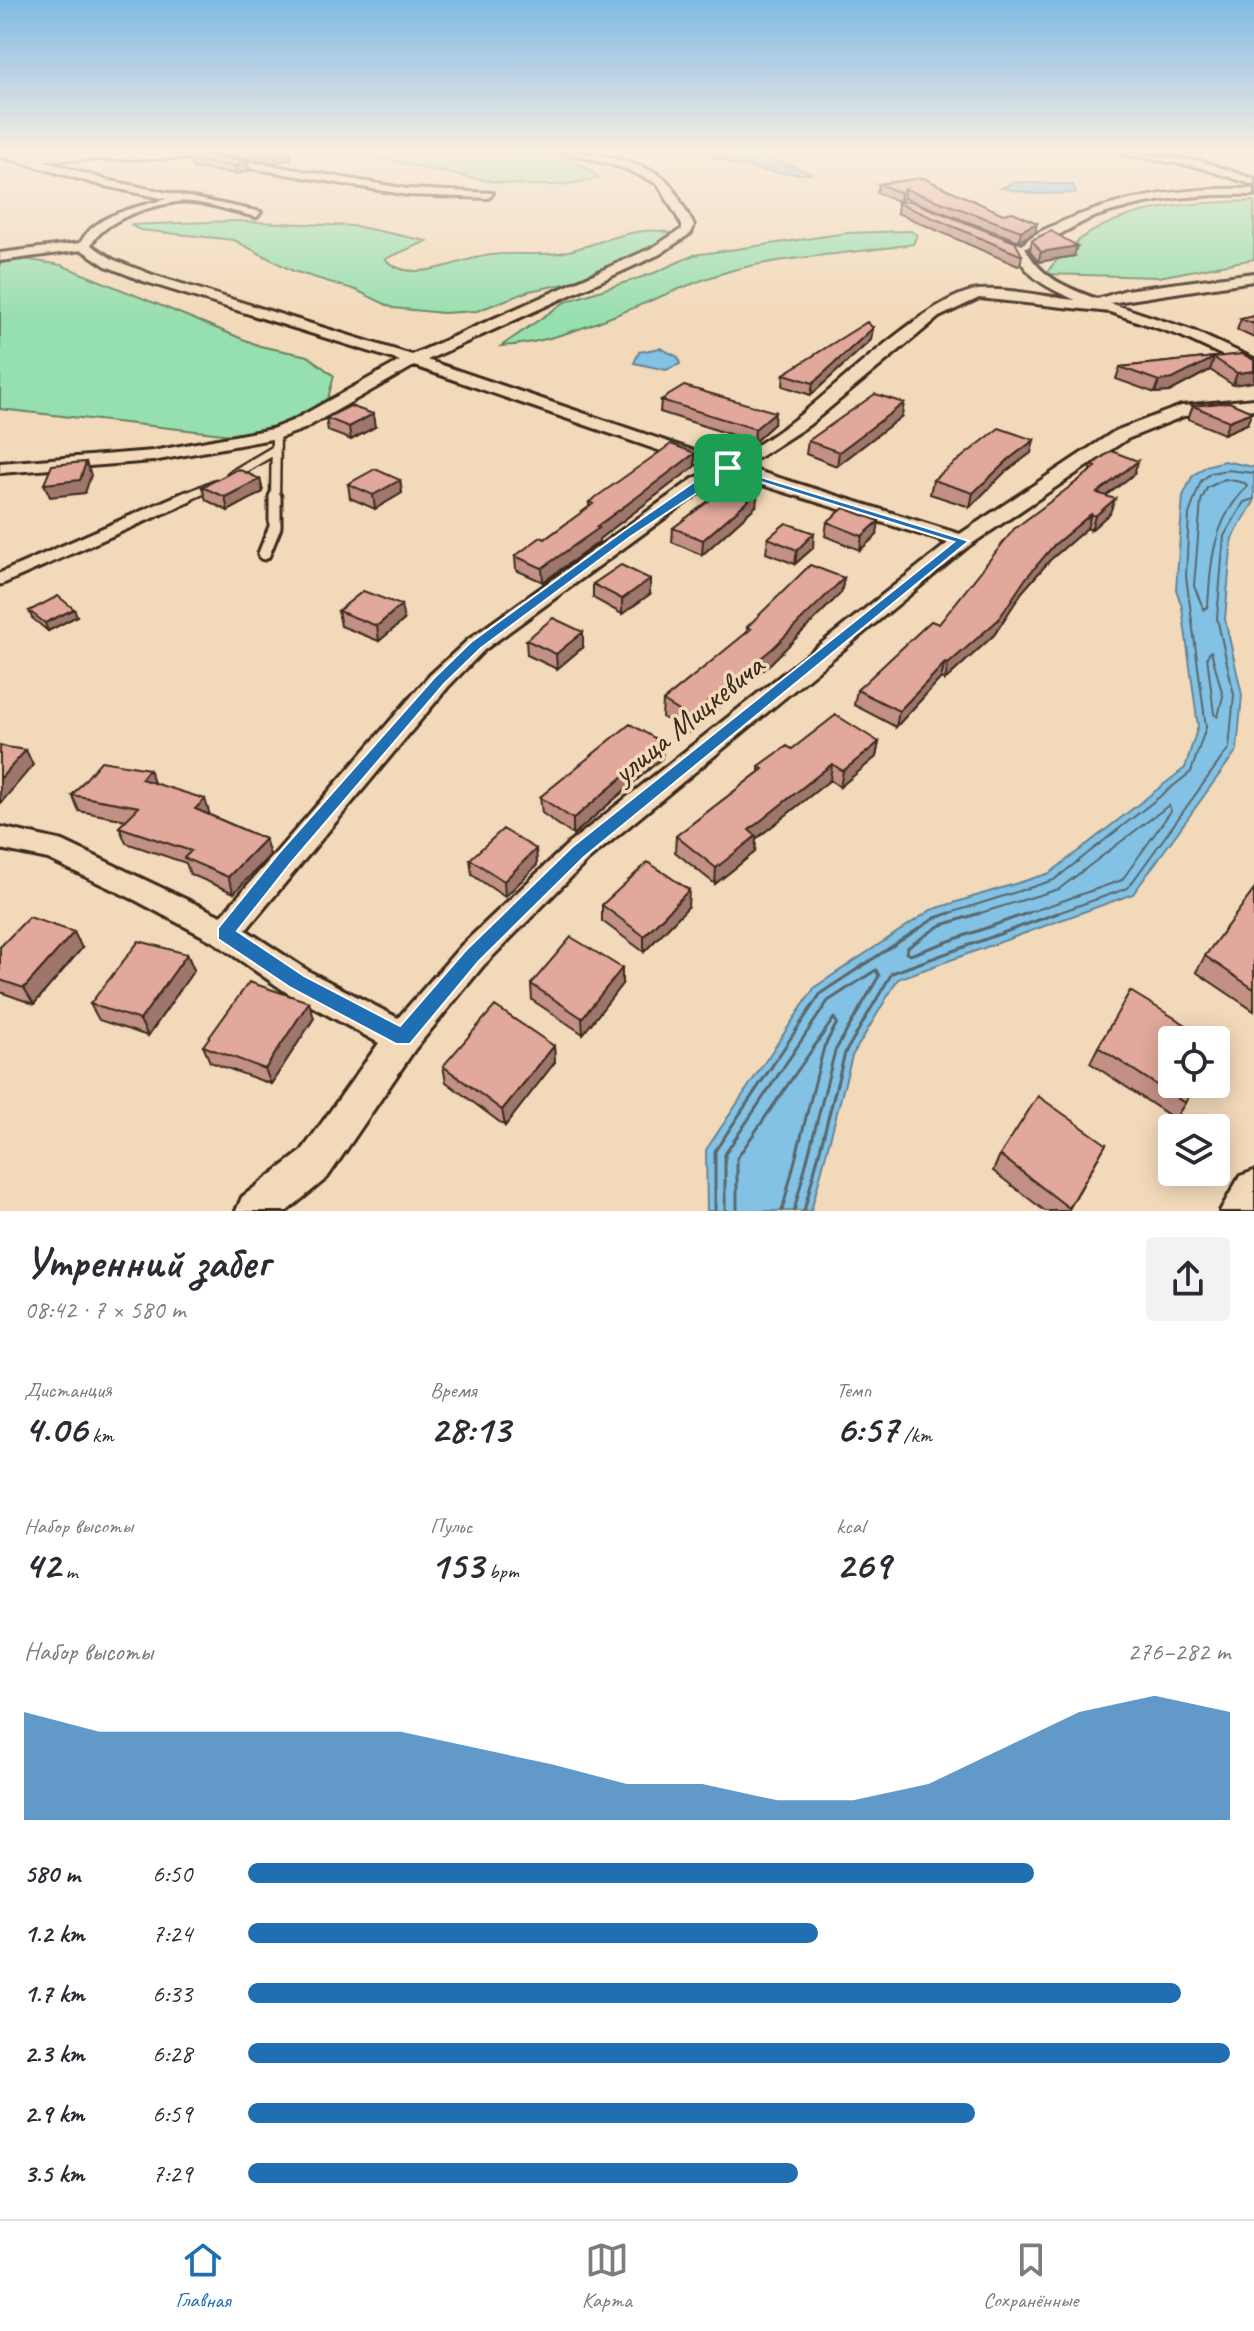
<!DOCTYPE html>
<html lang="ru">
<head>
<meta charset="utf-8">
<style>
  :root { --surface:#fff; --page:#f2f2f3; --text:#2b2b33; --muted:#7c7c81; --line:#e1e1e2; --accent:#1f6fb2 }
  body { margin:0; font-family:Caveat,sans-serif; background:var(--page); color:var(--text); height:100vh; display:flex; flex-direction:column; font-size:30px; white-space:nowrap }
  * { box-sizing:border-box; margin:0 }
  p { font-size:26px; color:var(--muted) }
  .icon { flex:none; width:44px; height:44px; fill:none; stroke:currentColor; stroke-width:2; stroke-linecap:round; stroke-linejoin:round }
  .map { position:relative; height:1211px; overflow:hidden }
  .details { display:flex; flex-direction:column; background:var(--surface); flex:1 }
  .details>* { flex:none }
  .buttons { position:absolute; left:1158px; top:1026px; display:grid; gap:16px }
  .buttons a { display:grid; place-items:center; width:72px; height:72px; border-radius:8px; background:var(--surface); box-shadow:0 4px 20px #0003; font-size:40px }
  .pin { position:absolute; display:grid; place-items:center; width:68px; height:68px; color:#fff; margin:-34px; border-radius:16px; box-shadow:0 4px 12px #0006 }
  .round { display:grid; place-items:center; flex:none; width:84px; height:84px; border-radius:8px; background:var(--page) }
  .summary { display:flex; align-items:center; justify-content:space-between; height:136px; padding:0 24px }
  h1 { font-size:44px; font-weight:600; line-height:60px }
  .metrics { display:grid; grid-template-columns:repeat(3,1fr); gap:12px; height:136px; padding:8px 24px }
  .metrics div { display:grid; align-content:center }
  .metrics b { font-size:40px; font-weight:600 }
  .metrics small { font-size:22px; font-weight:400 }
  .metrics p { font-size:22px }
  .chart { height:224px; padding:16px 24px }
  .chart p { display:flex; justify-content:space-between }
  .chart svg { width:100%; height:144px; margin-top:8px; fill:var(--accent); opacity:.7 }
  ul { padding:0 24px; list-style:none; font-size:26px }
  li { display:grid; grid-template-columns:128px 96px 1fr; align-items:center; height:60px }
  li i { height:20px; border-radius:10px; background:var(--accent) }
  .dock { display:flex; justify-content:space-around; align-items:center; height:112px; border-top:2px solid var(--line); background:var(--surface); font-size:22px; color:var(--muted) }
  .dock a { display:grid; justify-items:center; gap:4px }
  .dock .current { color:var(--accent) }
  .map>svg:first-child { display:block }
</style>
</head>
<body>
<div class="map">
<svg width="1254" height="1211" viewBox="0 0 1254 1211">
  <rect width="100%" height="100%" fill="#f2d9b9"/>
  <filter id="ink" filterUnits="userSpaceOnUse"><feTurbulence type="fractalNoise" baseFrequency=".0125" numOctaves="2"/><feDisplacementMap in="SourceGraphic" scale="16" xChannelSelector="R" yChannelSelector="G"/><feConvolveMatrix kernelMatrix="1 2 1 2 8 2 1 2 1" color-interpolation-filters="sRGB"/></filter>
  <g filter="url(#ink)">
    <path fill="#96dfae" stroke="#688466" stroke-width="2" d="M336,151h202c21,5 45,11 61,27 -89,24 -175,-17 -263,-27z
      M1254,201v58l-95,18 -113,-3c46,-68 134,-71 208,-73z
      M235,221l120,5 72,15 -42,18c27,28 74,-1 106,-4 22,-3 46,1 68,-2 33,-5 89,-36 120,-16l-79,40 -71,14 -52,20 -34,2 -50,-5 -37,-18 -63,-19 -59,-31 -94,-10 -10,-5z
      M911,231l6,4 -4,9c-59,10 -137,12 -193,30 -67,21 -149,69 -219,72l64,-44 89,-29 40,-18 153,-22z
      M0,255l61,10 199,81 48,10 26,20 -6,22 -35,24 -61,13 -232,-26z"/>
    <path fill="#83c2e4" stroke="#668595" stroke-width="2" d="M699,151h62l6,6 46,17c-40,1 -77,-6 -114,-23z
      M1014,182l59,3 3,8 -40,1 -35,-6z
      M660,348l18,9 2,7 -14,6 -32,-7 5,-11z
      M1224,461l30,6v35l-22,36 -7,81 17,76 -5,55 -104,144 -235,85 -46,77 -41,155h-104l-1,-61 109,-163 116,-77 119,-37 135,-105 13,-42 -16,-119 -6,-18 7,-93 9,-19 14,-11z"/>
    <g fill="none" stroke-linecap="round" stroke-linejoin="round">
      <path stroke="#58676d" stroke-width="2" d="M1225,479l20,4 2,4c-34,34 -36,73 -39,119l-4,4 -10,-24 7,-85 6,-13z
        M1211,651l12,45 -5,21 -4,-3 -7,-58z
        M944,915l110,-35 137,-108 15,-45 -20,-151 3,-62 12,-33 10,-8 16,-3 27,3
        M974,915l85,-26 110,-84 2,6 -49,69 -100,35
        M1052,915l76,-27 101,-140 5,-53 -17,-77 7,-82 20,-34 10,-3"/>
      <path stroke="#58676d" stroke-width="3" d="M980,913l-41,13 -32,22 -1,5 4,2 118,-42
        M715,1211v-60l106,-158 114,-75 15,-5
        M725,1211v-57l103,-153 48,-31 3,6 -44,75 -41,160
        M737,1211v-53l97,-140 3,5 -13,24 -42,164
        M804,1211l41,-158 47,-80 166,-60"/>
      <g stroke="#3b2a1e" stroke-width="13">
        <path id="lane-far1" d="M231,476l44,-26
          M182,499l34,-15
          M275,499l1,-66"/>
      </g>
      <g stroke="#3b2a1e" stroke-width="17">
        <path id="lane" d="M264,554l11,-27v-30
          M0,579l187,-82"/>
      </g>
      <g stroke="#3b2a1e" stroke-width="6">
        <path id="street" d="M0,151l193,1 215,37 85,4 -4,5 -81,-3 -215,-37 -151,2 64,20 155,32 -4,5c-21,-4 -60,-18 -80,-15 -28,4 -72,17 -86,43l23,15 39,15 259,80 240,-107 30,-19v-4l-24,-41 -34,-16 -60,-17c24,0 85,12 103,30 11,12 18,31 27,44l-3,8 -31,21 -233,106 300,102c26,-13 50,-29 72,-46 40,-31 134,-123 180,-126 31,-2 66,7 97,10 -26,-11 -50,-22 -61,-50l-27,-11v-4l35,10c6,-10 24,-16 36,-22 63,-27 127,-36 195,-34v6c-55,-2 -108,4 -160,22 -19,7 -51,30 -69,30 14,30 42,41 72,52l29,-9 128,-17 -1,8 -143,22 81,27 63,29v11l-73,-34 -71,-24 -131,-14 -40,19 -130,108 -65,42 216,67 155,-103 66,-25 73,-7v10l-70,7 -57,23 -157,106 -382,315 -105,106 -68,83 -88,129 -40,33h-51l6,-14 59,-45 78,-109 -93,-51 -72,-50 -79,-42 -87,-41 -48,-10v-22l63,14 158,75 209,-241 38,-35 225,-161 20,-10 -299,-103 -110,63 -22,8 -129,24 -153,12v-10l153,-12 119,-22 20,-8 108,-60 -257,-80 -37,-15 -24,-16 -82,11v-8l80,-10c17,-30 55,-35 86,-44l-66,-14 -100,-29zM730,475l218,68 -380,301 -107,102 -63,72 -88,-46 -64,-42 202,-243 36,-37 223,-163z
          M1107,151l94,10 53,18v6l-55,-18z
          M1254,1171v40h-34l20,-35z"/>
      </g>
      <use href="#lane-far1" stroke="#f2d9b9" stroke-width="8"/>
      <use href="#lane" stroke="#f2d9b9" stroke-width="11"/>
      <use href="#street" fill="#f2d9b9" fill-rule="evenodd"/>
    </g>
    <path fill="#c29085" stroke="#3b2a1e" stroke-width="2" d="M235,151h55l1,8 -15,4 -40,-7z
      M1173,151h28l-1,4z
      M190,160l58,2 1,9 -13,3 -44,-6z
      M923,178l112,54 -16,9 -115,-43 -4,4 -23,-9 2,-9z
      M898,203l124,52 -2,10 -2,1 -121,-53z
      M1032,240l42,16 -36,6 -8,-12z
      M1254,316v22l-17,-8 4,-11z
      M871,340l-60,55 -28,-9 1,-12z
      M1243,354l11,6 -21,25 -23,-15 -41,22 -14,1 -39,-14 4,-12z
      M661,400l113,24 -20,18 -94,-30z
      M1193,406l54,18 -23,10 -36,-15z
      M902,416l-65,50 -31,-12 2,-13z
      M326,418l49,9 -24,13 -23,-9z
      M1031,453l-26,19 -35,35 -40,-13 3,-14z
      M1092,465l42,9 -28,22 4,17 -19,17 -4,-2 -37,32 -28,32 -28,43 -49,45 -4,-2 -45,49 -42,-22 3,-15 82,-66 151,-153z
      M695,466l-96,73v3l-56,40 -27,-12 -1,-14 30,-17 44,-32v-5z
      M260,479l3,13 -35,19 -22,-11 -4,-13z
      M400,480l2,13 -27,16 -25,-11 -2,-14z
      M710,496l46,10 -54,49 -30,-13 1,-14 37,-28z
      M827,522l50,13 -17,15 -35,-14z
      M768,538l45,10 -18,16 -29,-11z
      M844,578l-3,15 -70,70 -82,69 -27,-15 1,-16 84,-68v-6z
      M593,584l57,10 -28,20 -29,-16z
      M74,609l3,7 -29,15 -16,-13 -3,-7z
      M338,611l66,9 -25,21 -38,-15z
      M526,640l57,7 -26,22 -30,-14z
      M879,742l-3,15 -36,30 -10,-7 -74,59 -1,13 -40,32 -40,-32 1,-16 83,-64v-6l33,-17z
      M663,743l-1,15 -89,77 -31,-22 -2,-16z
      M154,783l56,32 55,24 5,16 -36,38 -44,-19 -4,-11 -60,-20 -7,-16 7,-7 -47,-9 -7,-16z
      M536,849l1,16 -32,32 -33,-22 -2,-16z
      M1254,890v121l-58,-39 9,-16z
      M602,905l86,2 -44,45 -42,-31z
      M0,947l82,1 -48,56 -34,-12z
      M187,954l7,16 -46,66 -49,-16 -9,-16z
      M531,984h91l-39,50 -51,-34z
      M314,1018l-43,66 -61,-22 -7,-16z
      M554,1046l1,16 -50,64 -59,-44 -3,-16z
      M1098,1047l87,56 -10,16 -85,-56z
      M1106,1144l-38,67h-23l-52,-40 7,-16z"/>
    <path fill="#9e766c" stroke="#3b2a1e" stroke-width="2" d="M287,151h3l1,8 -15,4 -2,-8z
      M248,162l1,9 -13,3 -2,-8z
      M905,189l-1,9 -4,4 1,-9z
      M1037,223l-2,9 -16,9 2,-10z
      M1077,246l-3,10 -36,6 3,-10z
      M873,328l-2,12 -60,55 2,-12z
      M1214,358l-4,12 -41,22 -14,1 4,-12z
      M1254,371v11l-21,3 4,-12z
      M904,403l-2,13 -65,50 2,-14z
      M775,412l-1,12 -20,18 1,-13z
      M1252,412l-5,12 -23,10 5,-13z
      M373,414l2,13 -24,13 -2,-13z
      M1034,440l-3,13 -26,19 -35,35 3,-14 36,-34z
      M695,453v13l-96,73v3l-56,40 -1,-14z
      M1138,461l-4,13 -41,32 4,-13z
      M86,462l5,13 -6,18 -35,4 -6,-13z
      M260,479l3,13 -35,19 -3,-14z
      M400,480l2,13 -27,16 -2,-14z
      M758,492l-2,14 -54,49 1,-15z
      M1115,499l-5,14 -19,17 4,-14z
      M1091,514l-4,14 -37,32 -28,32 -28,43 -49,45 3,-16 106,-119z
      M879,521l-2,14 -17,15 2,-14z
      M814,533l-1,15 -18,16 2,-14z
      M844,578l-3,15 -70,70 -82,69v-15z
      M650,579v15l-28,20v-15z
      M401,605l3,15 -25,21 -2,-15z
      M74,609l3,7 -29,15 -3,-8z
      M583,632v15l-26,22 -1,-15z
      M945,663l-4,15 -45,49 3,-16z
      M879,742l-3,15 -36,30 3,-16z
      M663,743l-1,15 -89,77v-16z
      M26,750l7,15 -33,39v-25z
      M832,764l-2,16 -74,59 -1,13 -40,32 1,-16 33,-38z
      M149,769l6,16 -14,-6z
      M205,799l5,16 -15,-6z
      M265,839l5,16 -36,38 -6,-16z
      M536,849l1,16 -32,32 -1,-16z
      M689,890l-1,17 -44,45v-16z
      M74,932l8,16 -48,56 -10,-16z
      M187,954l7,16 -46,66 -8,-16z
      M622,968v16l-39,50 -1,-16z
      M309,1002l5,16 -43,66 -6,-15z
      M554,1046l1,16 -50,64 -3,-16z"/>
    <path fill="#e1a89b" stroke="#3b2a1e" stroke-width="2" d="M254,151h33l-13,4z
      M206,155l42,7 -14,4 -44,-6z
      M923,178l80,36 10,-2 24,11 -16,8 -116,-42 -4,4 -22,-9z
      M910,201l105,41 7,13h-2l-122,-52z
      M1051,231l26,15 -36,6 -9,-12z
      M1254,316v8l-13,-5z
      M867,322l6,6 -60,55 -29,-9z
      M1243,354l11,6v11l-17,2 -23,-15 -41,21 -14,2 -39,-14z
      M684,386l91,26 -20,17 -94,-29z
      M875,394l29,9 -65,49 -31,-11z
      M1229,402l23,10 -23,9 -36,-15z
      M350,406l23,8 -24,13 -23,-9z
      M999,428l35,12 -25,19 -36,34 -40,-13z
      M671,444l24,9 -58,44 -41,30 3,1 -57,40 -27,-12 26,-19 4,2 48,-35 -4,-2z
      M1111,451l27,10 -41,32 18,6 -20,17 -4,-2 -37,31 -28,33 -28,42 -50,44 -3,-1 -46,48 -42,-21 74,-69 8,3 75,-95 82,-62 -4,-2z
      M86,462l-6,18 -36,4 8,-19z
      M238,469l22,10 -35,18 -23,-10z
      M375,469l25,11 -27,15 -25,-11z
      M728,482l30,10 -55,48 -30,-12 41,-31 -4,-1z
      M844,508l35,13 -17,15 -35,-14z
      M786,523l28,10 -17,17 -29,-12z
      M621,565l29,14 -28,20 -29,-15z
      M810,565l34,13 -71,70 -84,69 -26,-16 88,-72 -4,-2z
      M363,591l38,14 -24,21 -39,-15z
      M58,596l16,13 -29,14 -16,-12z
      M553,618l30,14 -27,22 -30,-14z
      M836,715l43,27 -36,29 -11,-7 -83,66 7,6 -40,32 -40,-32 87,-67 -4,-3 28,-20 5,3z
      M630,724l33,19 -90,76 -33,-22z
      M0,746l26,4 -26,29z
      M101,761l48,8 -8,10 64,20 -10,10 70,30 -37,38 -44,-19 7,-7 -72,-24 20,-20 -67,-12z
      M503,829l33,20 -32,32 -34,-22z
      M648,862l41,28 -45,46 -42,-31z
      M1254,890v99l-49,-33z
      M29,917l45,15 -50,56 -24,-8v-33z
      M571,937l51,31 -40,50 -51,-34z
      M139,941l48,13 -47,66 -50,-16z
      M249,982l60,20 -44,67 -62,-23z
      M1130,991l81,49h-39v44h23l-10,19 -87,-56z
      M495,1006l59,40 -52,64 -59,-44z
      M1038,1096l68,48 -37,64 -69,-53z"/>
  </g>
  <linearGradient id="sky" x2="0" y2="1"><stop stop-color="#7fbae6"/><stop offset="0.47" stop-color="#f9eee0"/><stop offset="1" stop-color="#f9eee0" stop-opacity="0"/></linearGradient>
  <rect width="1254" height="321" fill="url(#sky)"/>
  <path fill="#1f6fb2" stroke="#fff" stroke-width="2" fill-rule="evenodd" d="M725,466l244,75 -385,316 -105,104 -69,83h-14l-105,-56 -73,-49v-11l60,-74 156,-176 37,-36 151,-110 75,-52zM729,472l225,70 -382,305 -106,103 -66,76 -96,-50 -67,-45 53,-67 154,-180 37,-36 149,-111z"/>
  <g text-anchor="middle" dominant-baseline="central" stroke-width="7" stroke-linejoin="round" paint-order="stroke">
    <g font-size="32" fill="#3b2a1e" stroke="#f2d9b9">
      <text transform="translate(688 719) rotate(-39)">улица Мицкевича</text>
    </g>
  </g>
</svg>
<div class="buttons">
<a><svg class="icon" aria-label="locate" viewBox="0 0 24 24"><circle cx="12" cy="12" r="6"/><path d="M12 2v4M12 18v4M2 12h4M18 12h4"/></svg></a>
<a><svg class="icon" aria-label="layers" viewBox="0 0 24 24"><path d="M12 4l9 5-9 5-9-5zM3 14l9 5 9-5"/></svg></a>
</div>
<div class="pin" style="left:728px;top:468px;background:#1e9e55"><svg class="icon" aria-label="arrive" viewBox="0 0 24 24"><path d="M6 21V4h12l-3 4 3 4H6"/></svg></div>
</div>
<section class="details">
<div class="summary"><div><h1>Утренний забег</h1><p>08:42 · 7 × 580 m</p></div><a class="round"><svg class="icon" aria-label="share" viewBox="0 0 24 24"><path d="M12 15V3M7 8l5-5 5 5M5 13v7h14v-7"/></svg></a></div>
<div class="metrics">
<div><p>Дистанция</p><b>4.06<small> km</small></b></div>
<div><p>Время</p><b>28:13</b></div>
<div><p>Темп</p><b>6:57<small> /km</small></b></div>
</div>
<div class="metrics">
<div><p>Набор высоты</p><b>42<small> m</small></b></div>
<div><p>Пульс</p><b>153<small> bpm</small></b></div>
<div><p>kcal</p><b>269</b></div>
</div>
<div class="chart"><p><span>Набор высоты</span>276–282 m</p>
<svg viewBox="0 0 160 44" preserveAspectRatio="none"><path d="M0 44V11L10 17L20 17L30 17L40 17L50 17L60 22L70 27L80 33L90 33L100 38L110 38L120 33L130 22L140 11L150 6L160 11V44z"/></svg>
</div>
<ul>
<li><b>580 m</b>6:50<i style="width:80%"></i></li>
<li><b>1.2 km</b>7:24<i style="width:58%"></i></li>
<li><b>1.7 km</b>6:33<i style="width:95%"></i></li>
<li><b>2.3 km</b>6:28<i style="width:100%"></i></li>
<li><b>2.9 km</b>6:59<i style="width:74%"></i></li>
<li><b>3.5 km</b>7:29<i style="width:56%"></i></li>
</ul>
</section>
<nav class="dock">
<a class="current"><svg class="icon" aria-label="home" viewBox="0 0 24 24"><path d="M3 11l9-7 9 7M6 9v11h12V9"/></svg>Главная</a>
<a><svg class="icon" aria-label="map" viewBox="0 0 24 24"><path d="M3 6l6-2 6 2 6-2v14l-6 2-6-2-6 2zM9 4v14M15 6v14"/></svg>Карта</a>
<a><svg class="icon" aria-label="saved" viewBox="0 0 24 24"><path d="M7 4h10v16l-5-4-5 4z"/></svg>Сохранённые</a>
</nav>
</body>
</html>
